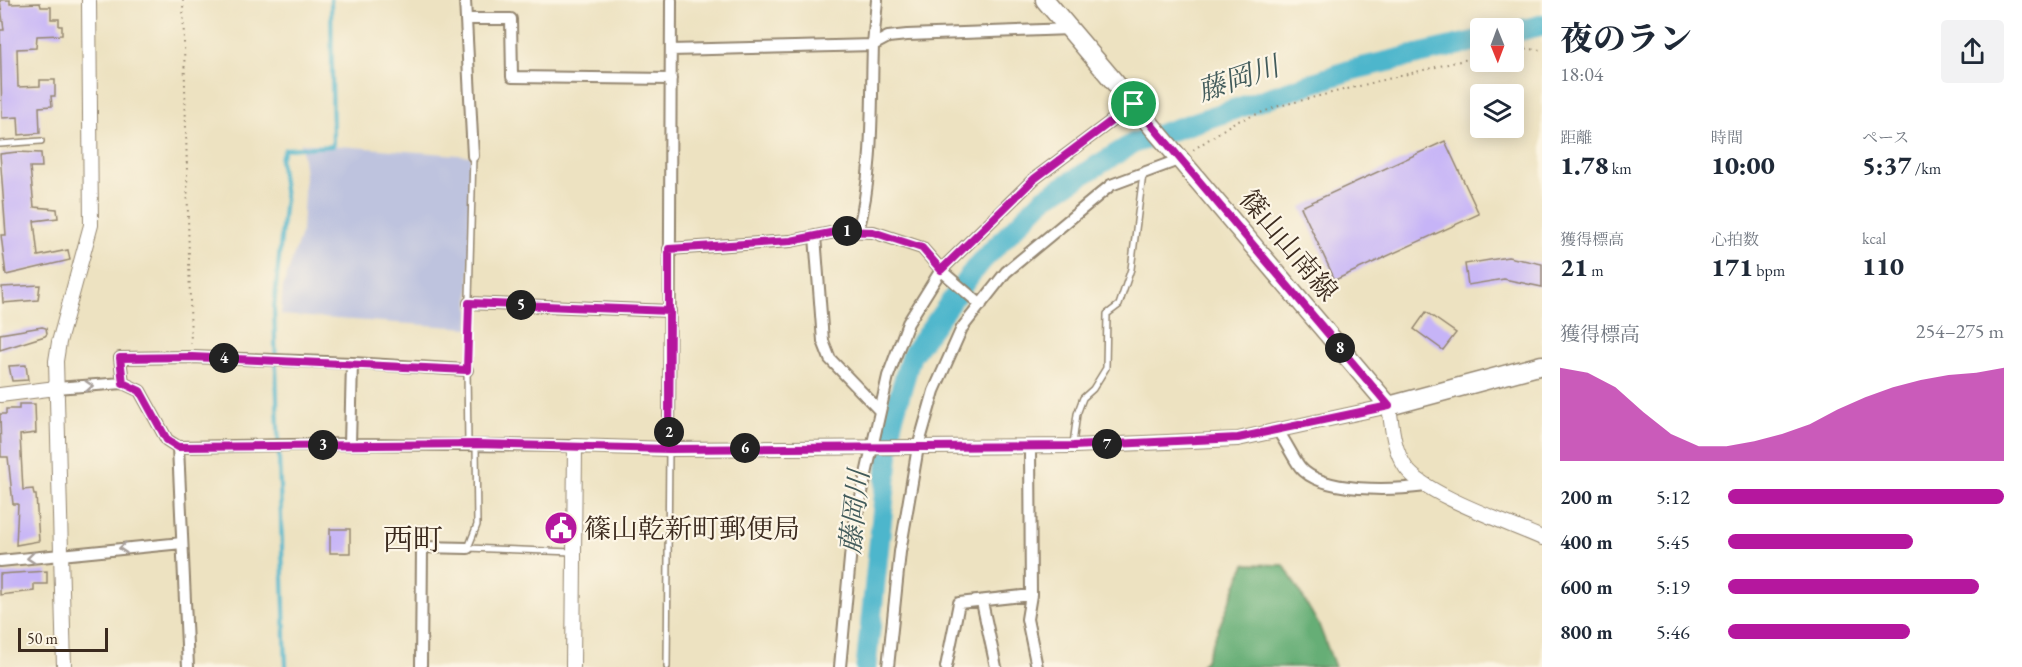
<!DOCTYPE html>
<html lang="ja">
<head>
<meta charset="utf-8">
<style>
  :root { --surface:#fff; --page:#f2f2f3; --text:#1f2937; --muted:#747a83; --accent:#b5179e }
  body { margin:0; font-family:"EB Garamond","Noto Serif JP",serif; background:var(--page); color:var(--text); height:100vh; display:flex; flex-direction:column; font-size:22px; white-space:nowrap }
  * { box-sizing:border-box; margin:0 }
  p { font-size:20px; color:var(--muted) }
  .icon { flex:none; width:33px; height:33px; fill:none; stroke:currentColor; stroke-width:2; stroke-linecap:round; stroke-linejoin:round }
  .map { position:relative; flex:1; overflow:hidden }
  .panel { display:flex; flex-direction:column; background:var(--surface); width:480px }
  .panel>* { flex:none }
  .needle { width:39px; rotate:179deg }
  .tools { position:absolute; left:1470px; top:18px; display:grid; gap:12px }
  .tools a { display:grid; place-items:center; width:54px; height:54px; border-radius:6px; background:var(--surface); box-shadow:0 3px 15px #0003; font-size:30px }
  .scale { position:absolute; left:18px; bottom:15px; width:90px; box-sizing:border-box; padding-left:6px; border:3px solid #3b2a1e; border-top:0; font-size:16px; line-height:21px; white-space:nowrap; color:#3b2a1e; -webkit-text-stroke:4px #fcf5e5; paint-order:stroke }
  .pin { position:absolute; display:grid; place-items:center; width:51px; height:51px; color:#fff; margin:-26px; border:3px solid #fff; border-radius:50%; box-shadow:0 2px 6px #0007 }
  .km { position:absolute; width:30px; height:30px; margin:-15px; border-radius:50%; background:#222; color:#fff; font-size:16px; line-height:30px; text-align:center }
  .round { display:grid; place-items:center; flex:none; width:63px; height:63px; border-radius:6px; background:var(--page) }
  .summary { display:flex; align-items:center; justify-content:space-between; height:102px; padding:0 18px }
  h1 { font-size:33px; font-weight:800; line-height:45px }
  .stats { display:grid; grid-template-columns:repeat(3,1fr); gap:9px; height:102px; padding:6px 18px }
  .stats div { display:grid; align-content:center }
  .stats b { font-size:26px; font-weight:800 }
  .stats small { font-size:16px; font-weight:400 }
  .stats p { font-size:16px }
  .chart { height:168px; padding:12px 18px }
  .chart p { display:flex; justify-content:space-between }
  .chart svg { width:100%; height:108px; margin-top:6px; fill:var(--accent); opacity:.7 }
  ul { padding:0 18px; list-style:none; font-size:20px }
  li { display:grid; grid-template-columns:96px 72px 1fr; align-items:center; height:45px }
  li i { height:15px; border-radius:8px; background:var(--accent) }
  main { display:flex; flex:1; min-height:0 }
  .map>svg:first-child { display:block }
</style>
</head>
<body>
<main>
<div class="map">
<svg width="1542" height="667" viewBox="0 0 1542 667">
  <rect width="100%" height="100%" fill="#fcf5e5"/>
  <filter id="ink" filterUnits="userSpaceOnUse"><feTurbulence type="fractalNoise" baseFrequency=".0167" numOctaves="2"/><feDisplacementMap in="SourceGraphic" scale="12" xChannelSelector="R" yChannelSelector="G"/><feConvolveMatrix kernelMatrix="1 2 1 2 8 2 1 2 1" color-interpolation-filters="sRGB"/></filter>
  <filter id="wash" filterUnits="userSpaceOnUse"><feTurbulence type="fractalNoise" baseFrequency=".008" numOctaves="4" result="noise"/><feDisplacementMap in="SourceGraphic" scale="24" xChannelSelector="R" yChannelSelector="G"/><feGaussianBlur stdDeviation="1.35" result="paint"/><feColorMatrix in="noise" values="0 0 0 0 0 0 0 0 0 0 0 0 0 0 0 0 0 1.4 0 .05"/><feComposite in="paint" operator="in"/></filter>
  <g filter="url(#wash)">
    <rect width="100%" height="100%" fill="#ede2c1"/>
    <path fill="#bec3de" d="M301,143l170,13 -2,172 -188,-13 2,-28 19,-56 3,-56z"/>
    <path fill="#66ae76" stroke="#506c4a" stroke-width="1.5" d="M1245,564l39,1 35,60 16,42h-136l6,-6z"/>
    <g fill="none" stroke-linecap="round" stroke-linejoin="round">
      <path stroke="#4eb6cc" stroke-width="4" d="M286,667l-12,-359 11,-110 -5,-39 5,-10 48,-3 -2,-146"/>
      <path stroke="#4eb6cc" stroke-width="21" d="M1514,32l28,-7
        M866,667l26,-245 19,-66 65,-89 67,-68 91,-56 217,-73 129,-30"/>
    </g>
    <g id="blocks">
      <path fill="#c6b4f7" d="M0,0h10v4l30,-1 1,4h10v12h8v7h3v9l-25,1 -1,12 -19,1 1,38 22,-1v-6h15v16h-4l1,10 -13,1 1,26 -21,2 -1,-18 -16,1 -2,-88h4z
        M1445,141l34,73 -144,66 -34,-73z
        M17,152l24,1 1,14h-12l4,40 23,2 1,9 -24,3 4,35 30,-6 2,10 -64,15 -5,-40h5l-6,-81z
        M1508,257l34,7v23l-38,-8 -36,6 -3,-21z
        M40,285l-2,15 -35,3 -1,-16z
        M1426,312l30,21 -13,17 -29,-21z
        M42,327l4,1 1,6 -2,2 -45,14v-16z
        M26,365l2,15 -16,1 -3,-15z
        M19,404h16l1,29 -16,2 3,55 10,-1 1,6h2l3,46 -23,4 2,-41h-5l-5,-47h-7l-1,-43h6v-5h13z
        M330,529h20v24h-20z
        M47,571v13h-13v7l-34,4v-21z"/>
    </g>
  </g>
  <g filter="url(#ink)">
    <use href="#blocks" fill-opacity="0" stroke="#948670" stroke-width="1.5"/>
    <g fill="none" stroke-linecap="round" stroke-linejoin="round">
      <g stroke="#948670" stroke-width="8">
        <path id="service" d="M0,144l41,-3
          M468,444l-1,-74 6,-214
          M476,444l1,81 -9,23 104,4
          M1073,444l4,-30 6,-16 10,-9 13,-21 1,-54 12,-9 12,-36 12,-95
          M667,667l2,-217"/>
      </g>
      <g stroke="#948670" stroke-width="14">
        <path id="minor" d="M465,0l8,156
          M466,19h45l1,58 159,2
          M671,50l202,-5 4,-45
          M858,231c16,-59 13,-125 15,-186l15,-8 19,-2 163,-6
          M815,236l8,105 7,18 49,51
          M669,249l122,-8 49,-10 33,1 49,16 22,25 37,32
          M469,303l201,8
          M352,363l115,7
          M123,383l-3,-25 72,-1 160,6 -2,81
          M56,388l67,-5 17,8 27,49 11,7 172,-3 225,2
          M1278,431c8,11 14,25 22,36 22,27 94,23 126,19
          M1030,446l1,149 -4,24 10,48
          M178,447l10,220
          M669,449l2,-449
          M0,561l182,-18
          M982,602l14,65
          M421,667l1,-120 46,1
          M840,667l12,-130 36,-161 20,-53 33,-53 93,-91 100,-75
          M888,667l12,-115 18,-105 16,-56 28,-63 44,-56 105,-87 70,-26
          M946,667l13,-64 72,-8"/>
      </g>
      <g stroke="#948670" stroke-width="16">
        <path id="tertiary" d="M0,395l56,-7
          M64,667l-8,-306 3,-19 32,-117 -2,-225
          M573,667l2,-221 94,3 249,-2 155,-1 165,-7 151,-33c3,21 4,43 17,62 19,27 103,55 136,70"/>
      </g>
      <g stroke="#948670" stroke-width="21">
        <path id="primary" d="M1045,0l344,406 153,-41"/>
      </g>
      <path stroke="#948670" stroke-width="2" stroke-dasharray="1.5 4.5" stroke-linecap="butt" d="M183,0l8,345
        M1514,48l28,2
        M1193,150l40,-27 46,-17 201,-50"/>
      <use href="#service" stroke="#fff" stroke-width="5"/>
      <use href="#minor" stroke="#fff" stroke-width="10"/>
      <use href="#tertiary" stroke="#fff" stroke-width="14"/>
      <use href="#primary" stroke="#fff" stroke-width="18"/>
    </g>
    <defs><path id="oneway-chevron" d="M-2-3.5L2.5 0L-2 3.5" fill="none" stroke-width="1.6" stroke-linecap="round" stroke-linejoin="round" transform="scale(1.5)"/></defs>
    <g stroke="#a79f9a">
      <use href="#oneway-chevron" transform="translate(89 386) rotate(-4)"/>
      <use href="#oneway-chevron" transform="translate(123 548) rotate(174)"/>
      <use href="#oneway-chevron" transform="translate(31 558) rotate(174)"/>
    </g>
  </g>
  <g fill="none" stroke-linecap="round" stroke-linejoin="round" filter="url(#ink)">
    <g stroke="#fff" stroke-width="12">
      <path id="route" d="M1134,104l-100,75 -93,91 -19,-22 -49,-16 -33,-1 -49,10 -122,8v200l-193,-5 -298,3 -11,-7 -27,-49 -17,-8 -3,-25 72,-1 275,13 2,-67 201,8 -1,138 404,-3 165,-8 151,-32 -255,-302"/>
    </g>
    <use href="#route" stroke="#b5179e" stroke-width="8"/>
  </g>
  <defs>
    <g id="civic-disc" transform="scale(1.725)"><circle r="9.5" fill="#b5179e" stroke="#fcf5e5"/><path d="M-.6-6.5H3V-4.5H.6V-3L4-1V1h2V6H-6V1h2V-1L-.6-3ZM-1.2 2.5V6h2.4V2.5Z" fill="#fff"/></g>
  </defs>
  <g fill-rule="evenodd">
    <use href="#civic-disc" x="561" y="528"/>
  </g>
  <g text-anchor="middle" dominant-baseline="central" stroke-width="4.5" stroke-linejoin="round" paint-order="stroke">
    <g font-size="27" fill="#3b2a1e" stroke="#fcf5e5">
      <text transform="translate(1289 245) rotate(50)">篠山山南線</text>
    </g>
    <g font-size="27" fill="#3b2a1e" stroke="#fcf5e5" text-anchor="start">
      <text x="584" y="528">篠山乾新町郵便局</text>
    </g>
    <g font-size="28" font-style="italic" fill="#425b5b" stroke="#fcf5e5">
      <text transform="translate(1238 78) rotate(-19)">藤岡川</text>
      <text transform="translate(854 512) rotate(-84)">藤岡川</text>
    </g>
    <g font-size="30" fill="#3b2a1e" stroke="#fcf5e5">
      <text x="413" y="539">西町</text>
    </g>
  </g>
</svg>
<div class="tools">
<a><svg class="needle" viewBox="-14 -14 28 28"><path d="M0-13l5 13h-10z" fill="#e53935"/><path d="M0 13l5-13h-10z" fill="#747a83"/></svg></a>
<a><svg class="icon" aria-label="layers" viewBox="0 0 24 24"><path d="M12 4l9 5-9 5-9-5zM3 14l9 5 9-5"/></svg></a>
</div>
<div class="scale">50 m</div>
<div class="pin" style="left:1134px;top:104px;background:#1e9e55"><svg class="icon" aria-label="arrive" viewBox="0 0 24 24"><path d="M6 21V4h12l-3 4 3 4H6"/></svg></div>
<b class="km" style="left:847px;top:231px">1</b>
<b class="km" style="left:669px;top:432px">2</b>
<b class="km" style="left:323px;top:445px">3</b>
<b class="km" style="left:224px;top:358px">4</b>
<b class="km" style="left:521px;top:305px">5</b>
<b class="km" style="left:745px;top:448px">6</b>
<b class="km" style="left:1107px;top:444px">7</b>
<b class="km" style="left:1340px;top:348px">8</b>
</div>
<section class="panel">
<div class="summary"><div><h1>夜のラン</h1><p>18:04</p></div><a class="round"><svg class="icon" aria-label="share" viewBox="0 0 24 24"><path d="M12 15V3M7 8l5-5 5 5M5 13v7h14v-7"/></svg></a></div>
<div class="stats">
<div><p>距離</p><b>1.78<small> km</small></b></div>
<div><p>時間</p><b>10:00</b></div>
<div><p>ペース</p><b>5:37<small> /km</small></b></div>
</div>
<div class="stats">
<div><p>獲得標高</p><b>21<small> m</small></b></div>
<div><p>心拍数</p><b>171<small> bpm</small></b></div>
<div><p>kcal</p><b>110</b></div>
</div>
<div class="chart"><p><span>獲得標高</span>254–275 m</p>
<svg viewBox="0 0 160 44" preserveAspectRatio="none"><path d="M0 44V6L10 8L20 14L30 24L40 33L50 38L60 38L70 36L80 33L90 29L100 23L110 18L120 14L130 11L140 9L150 8L160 6V44z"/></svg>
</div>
<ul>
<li><b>200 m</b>5:12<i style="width:100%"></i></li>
<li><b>400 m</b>5:45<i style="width:67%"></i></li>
<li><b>600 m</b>5:19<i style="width:91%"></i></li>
<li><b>800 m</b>5:46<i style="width:66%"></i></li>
</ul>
</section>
</main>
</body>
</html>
